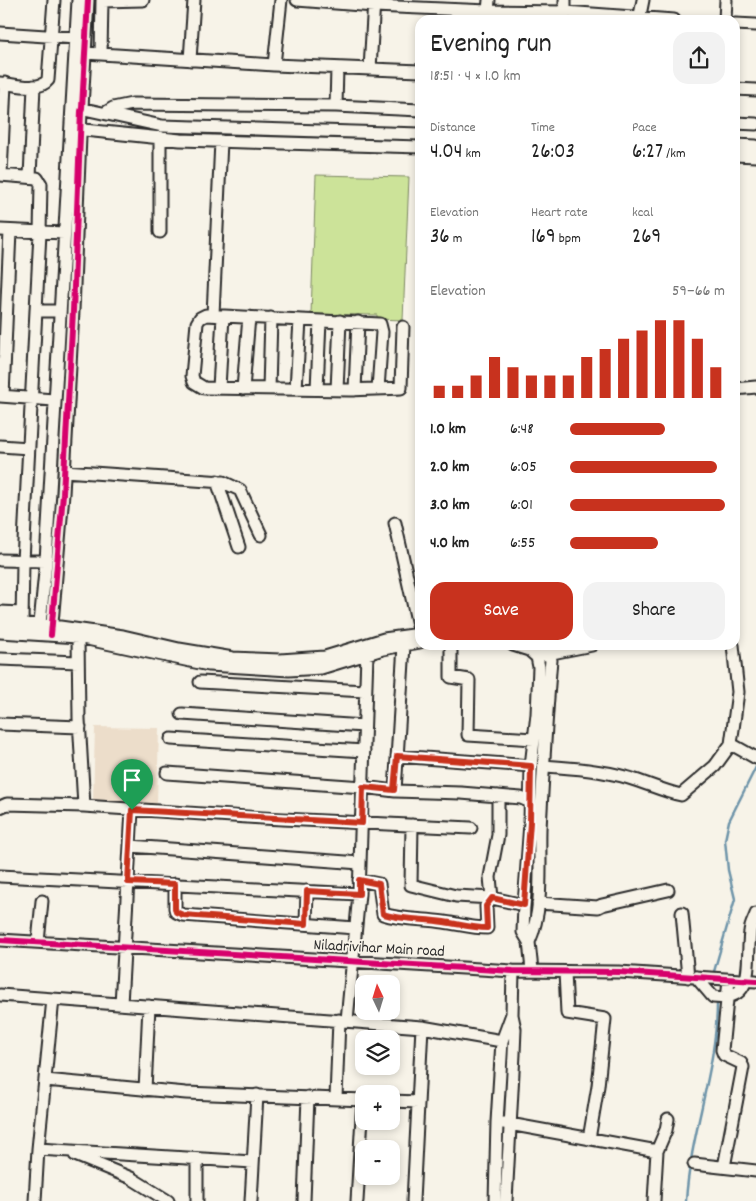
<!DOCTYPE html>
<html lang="en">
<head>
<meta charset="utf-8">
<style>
  :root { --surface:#fff; --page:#f2f2f2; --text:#222; --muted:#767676; --accent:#c8321e }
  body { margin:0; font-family:Dekko,sans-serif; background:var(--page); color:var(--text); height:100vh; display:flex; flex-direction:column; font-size:19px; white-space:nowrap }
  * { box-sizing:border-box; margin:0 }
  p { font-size:16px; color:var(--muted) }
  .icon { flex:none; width:28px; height:28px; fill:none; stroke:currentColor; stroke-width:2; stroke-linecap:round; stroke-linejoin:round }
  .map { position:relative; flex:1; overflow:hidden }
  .side { position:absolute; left:415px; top:15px; width:325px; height:635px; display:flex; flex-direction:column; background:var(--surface); border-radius:15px; box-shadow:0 2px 8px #0003 }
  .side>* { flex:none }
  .needle { width:32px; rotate:356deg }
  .controls { position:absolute; left:355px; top:975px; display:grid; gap:10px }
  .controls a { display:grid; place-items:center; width:45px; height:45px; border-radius:10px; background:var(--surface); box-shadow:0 2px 8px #0003; font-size:25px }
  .pin { position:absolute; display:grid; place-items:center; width:42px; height:42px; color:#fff; margin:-51px -21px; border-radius:50% 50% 50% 0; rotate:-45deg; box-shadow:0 0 5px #0007 }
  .pin .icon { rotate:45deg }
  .round { display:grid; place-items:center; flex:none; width:52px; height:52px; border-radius:15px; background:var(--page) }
  .head { display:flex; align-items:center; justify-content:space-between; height:85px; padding:0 15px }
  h1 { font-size:28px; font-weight:600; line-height:38px }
  .stats { display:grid; grid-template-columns:repeat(3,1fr); gap:8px; height:85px; padding:5px 15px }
  .stats div { display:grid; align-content:center }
  .stats b { font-size:21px; font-weight:600 }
  .stats small { font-size:14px; font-weight:400 }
  .stats p { font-size:14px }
  .chart { height:140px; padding:10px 15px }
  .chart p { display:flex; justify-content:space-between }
  .chart svg { width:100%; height:90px; margin-top:5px; stroke:var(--accent); stroke-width:6 }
  .action { display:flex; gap:10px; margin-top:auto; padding:10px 15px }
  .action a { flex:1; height:58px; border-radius:15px; background:var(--accent); color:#fff; font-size:20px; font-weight:600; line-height:58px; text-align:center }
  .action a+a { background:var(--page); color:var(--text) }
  ul { padding:0 15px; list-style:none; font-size:16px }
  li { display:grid; grid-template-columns:80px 60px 1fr; align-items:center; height:38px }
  li i { height:12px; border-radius:6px; background:var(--accent) }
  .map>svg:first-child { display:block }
</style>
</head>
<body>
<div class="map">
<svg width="756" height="1201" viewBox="0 0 756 1201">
  <rect width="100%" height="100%" fill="#f7f3e8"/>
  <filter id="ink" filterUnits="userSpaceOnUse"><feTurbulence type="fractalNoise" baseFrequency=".02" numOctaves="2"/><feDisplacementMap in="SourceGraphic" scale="10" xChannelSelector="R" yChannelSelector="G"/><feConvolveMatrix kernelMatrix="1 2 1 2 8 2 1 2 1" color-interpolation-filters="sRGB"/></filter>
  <g filter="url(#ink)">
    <path fill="#ecddca" d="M95,727l64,1 -2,77 -64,-2z"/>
    <path fill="#cce399" stroke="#7c8762" d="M316,175l93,2 -6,143 -26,-1v-4l-66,-1z"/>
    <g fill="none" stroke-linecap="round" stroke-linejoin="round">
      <path stroke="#6e94a9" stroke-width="2.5" d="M713,975l22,-76 -7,-29 -3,-30 4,-19 27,-54
        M686,1201c4,-67 32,-135 31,-201"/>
      <g stroke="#2b2b2b" stroke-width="15">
        <path id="minor" d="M297,0l77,6 114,5 1,-11
          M102,1l41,-1
          M488,11l77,1v-12
          M565,12l109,8
          M639,20l4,-20
          M725,20l1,-20
          M735,24l21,1
          M0,33l76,5
          M85,53l189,12 146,6
          M101,54l1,-54
          M190,60l4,-60
          M274,65l7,-65
          M370,69l4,-69
          M0,83c13,1 39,9 48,-3l6,-80
          M735,89l21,1
          M336,106l1,-38
          M75,107l87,19 258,8
          M105,113l8,-5 19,-4 204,2 84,4
          M735,123l21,1
          M75,129l105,11 240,7
          M735,145l21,1
          M735,155l21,1
          M0,175l37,3 4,6 -1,49 -17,328 -1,62
          M1,175l4,-92
          M30,177l4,-91
          M0,230l64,3
          M160,232v-95
          M36,311h23
          M213,315l8,-174
          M219,388l4,-72
          M243,389l6,-72
          M269,389l2,-71
          M296,389l4,-69
          M317,389l3,-68
          M378,389l4,-57 -2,-8 -174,-9 -6,3 -3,5 -5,53 2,6 10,6 146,2c17,-1 34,-1 51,-2l2,-61
          M735,389l21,-2
          M337,390l3,-69
          M355,390l3,-68
          M0,396l54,4
          M3,396l7,-165
          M0,446l29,2
          M64,471l159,11 17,8 21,45
          M217,481l22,66
          M395,523l25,111
          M0,560l46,1
          M0,612l22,1
          M0,622l53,4 70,10 56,13 54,9 47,2 45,-3 59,-18 36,-5
          M0,632l78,5 131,28 80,5 32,-2 62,-19 37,-7
          M39,634l7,-73 32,-561
          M51,635l12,-141 10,-183 8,-200 1,-3 6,-108
          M78,637l1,82 5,87
          M451,645v32l18,3 -1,55 66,4
          M513,645l16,5 8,7 2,10 -2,47 -6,52 -1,57 -6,82 -1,27 6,10 3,28
          M542,655l50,-10
          M0,659l78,3
          M200,682l165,9
          M182,714l182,12
          M0,724l80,3
          M171,739l193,12
          M731,744l25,14
          M397,756l134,10
          M544,766c28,2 58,4 85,12 17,5 34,13 52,17l34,-29 16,-22 7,-52 -5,-47
          M167,773l196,14 32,4 66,2 60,5 9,4
          M395,791l9,-146
          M0,807l7,-3 77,2 178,12 209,10
          M412,825l-1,60 45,11 36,2 -2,-21 8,-42v-39
          M130,846l230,17
          M0,876l359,18
          M359,880l20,4 4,30c19,6 41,5 61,8 15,2 28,6 43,6l-1,-22 6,-8 32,7
          M175,884v24l1,4 7,3 172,13
          M538,903l60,4 4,-2 66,-15
          M682,913l6,64
          M306,924l1,-33
          M0,940l513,31 106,1 137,9
          M38,942l4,-41
          M529,942c15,-34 10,-76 11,-113 3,-56 6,-113 11,-169l-7,-15
          M565,972l2,41 38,6 -7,67 -9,53
          M696,977l17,20c43,5 33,-32 37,-65 0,-6 4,-12 6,-18
          M0,995l422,32 80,14
          M121,1004l11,-194
          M347,1020l12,-126 8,-240
          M45,1080l141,13 178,7
          M145,1090l4,-84
          M336,1098l3,-78
          M391,1101l27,1
          M504,1123l153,28
          M38,1149l215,13
          M75,1155l56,23 37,23
          M694,1164l62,7
          M724,1167l19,-100 -2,-4 -17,-8 -2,-5 7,-70
          M35,1201l3,-52 15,-150
          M197,1201v-42
          M251,1201l6,-106
          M304,1201l4,-104
          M357,1201l6,-101
          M413,1201l9,-174
          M495,1201l2,-79 5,-81 10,-27 1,-43
          M506,1201l8,-147 1,-25 -3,-14
          M654,1201l3,-50 9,-21 2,-11"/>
      </g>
      <use href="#minor" stroke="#f7f3e8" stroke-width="11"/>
      <g stroke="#f7f3e8" stroke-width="9">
        <path id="cycleway" d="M51,635l12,-141 10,-183 8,-200 1,-3 6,-108
          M0,940l513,31 106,1 137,9"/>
      </g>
      <use href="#cycleway" stroke="#d6006c" stroke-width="6"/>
    </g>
  </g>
  <g fill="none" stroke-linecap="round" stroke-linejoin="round" filter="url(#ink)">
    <g stroke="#fff" stroke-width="10">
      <path id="route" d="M397,756l134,10 -1,56 -6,83 -32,-7 -6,8 1,22c-15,0 -28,-4 -43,-6 -20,-3 -42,-2 -61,-8l-4,-30 -20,-4v14l-52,-3 -1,33 -123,-9 -7,-3 -1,-4v-24l-47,-2 4,-72 230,13 1,-36 31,3z"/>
    </g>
    <use href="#route" stroke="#c8321e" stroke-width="6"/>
  </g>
  <g text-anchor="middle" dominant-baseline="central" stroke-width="4" stroke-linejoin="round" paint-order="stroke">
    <g font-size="16" fill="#2b2b2b" stroke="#f7f3e8">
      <text transform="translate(379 949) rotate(3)">Niladrivihar Main road</text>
    </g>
  </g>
</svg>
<div class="controls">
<a><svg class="needle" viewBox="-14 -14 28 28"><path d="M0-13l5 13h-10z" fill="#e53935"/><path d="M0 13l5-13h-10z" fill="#767676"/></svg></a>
<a><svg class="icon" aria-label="layers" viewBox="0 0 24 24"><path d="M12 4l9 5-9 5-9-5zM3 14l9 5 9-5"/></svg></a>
<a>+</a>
<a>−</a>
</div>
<div class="pin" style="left:132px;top:810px;background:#1e9e55"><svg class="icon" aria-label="arrive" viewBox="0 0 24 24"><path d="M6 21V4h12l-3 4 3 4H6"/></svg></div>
<section class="side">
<div class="head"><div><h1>Evening run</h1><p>18:51 · 4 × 1.0 km</p></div><a class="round"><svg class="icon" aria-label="share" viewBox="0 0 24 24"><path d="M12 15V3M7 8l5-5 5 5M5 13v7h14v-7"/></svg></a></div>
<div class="stats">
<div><p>Distance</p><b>4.04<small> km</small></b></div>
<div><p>Time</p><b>26:03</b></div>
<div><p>Pace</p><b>6:27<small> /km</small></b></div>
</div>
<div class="stats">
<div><p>Elevation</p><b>36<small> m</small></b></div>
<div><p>Heart rate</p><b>169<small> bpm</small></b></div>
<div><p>kcal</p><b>269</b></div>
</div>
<div class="chart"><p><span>Elevation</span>59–66 m</p>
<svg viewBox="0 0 160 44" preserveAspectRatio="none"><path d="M5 44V38M15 44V38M25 44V33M35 44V24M45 44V29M55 44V33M65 44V33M75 44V33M85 44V24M95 44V20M105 44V15M115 44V11M125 44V6M135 44V6M145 44V15M155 44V29"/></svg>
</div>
<ul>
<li><b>1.0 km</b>6:48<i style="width:61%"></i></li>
<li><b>2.0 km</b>6:05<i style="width:95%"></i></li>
<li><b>3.0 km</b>6:01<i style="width:100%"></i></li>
<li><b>4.0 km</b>6:55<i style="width:57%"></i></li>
</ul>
<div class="action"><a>Save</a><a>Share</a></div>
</section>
</div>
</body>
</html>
